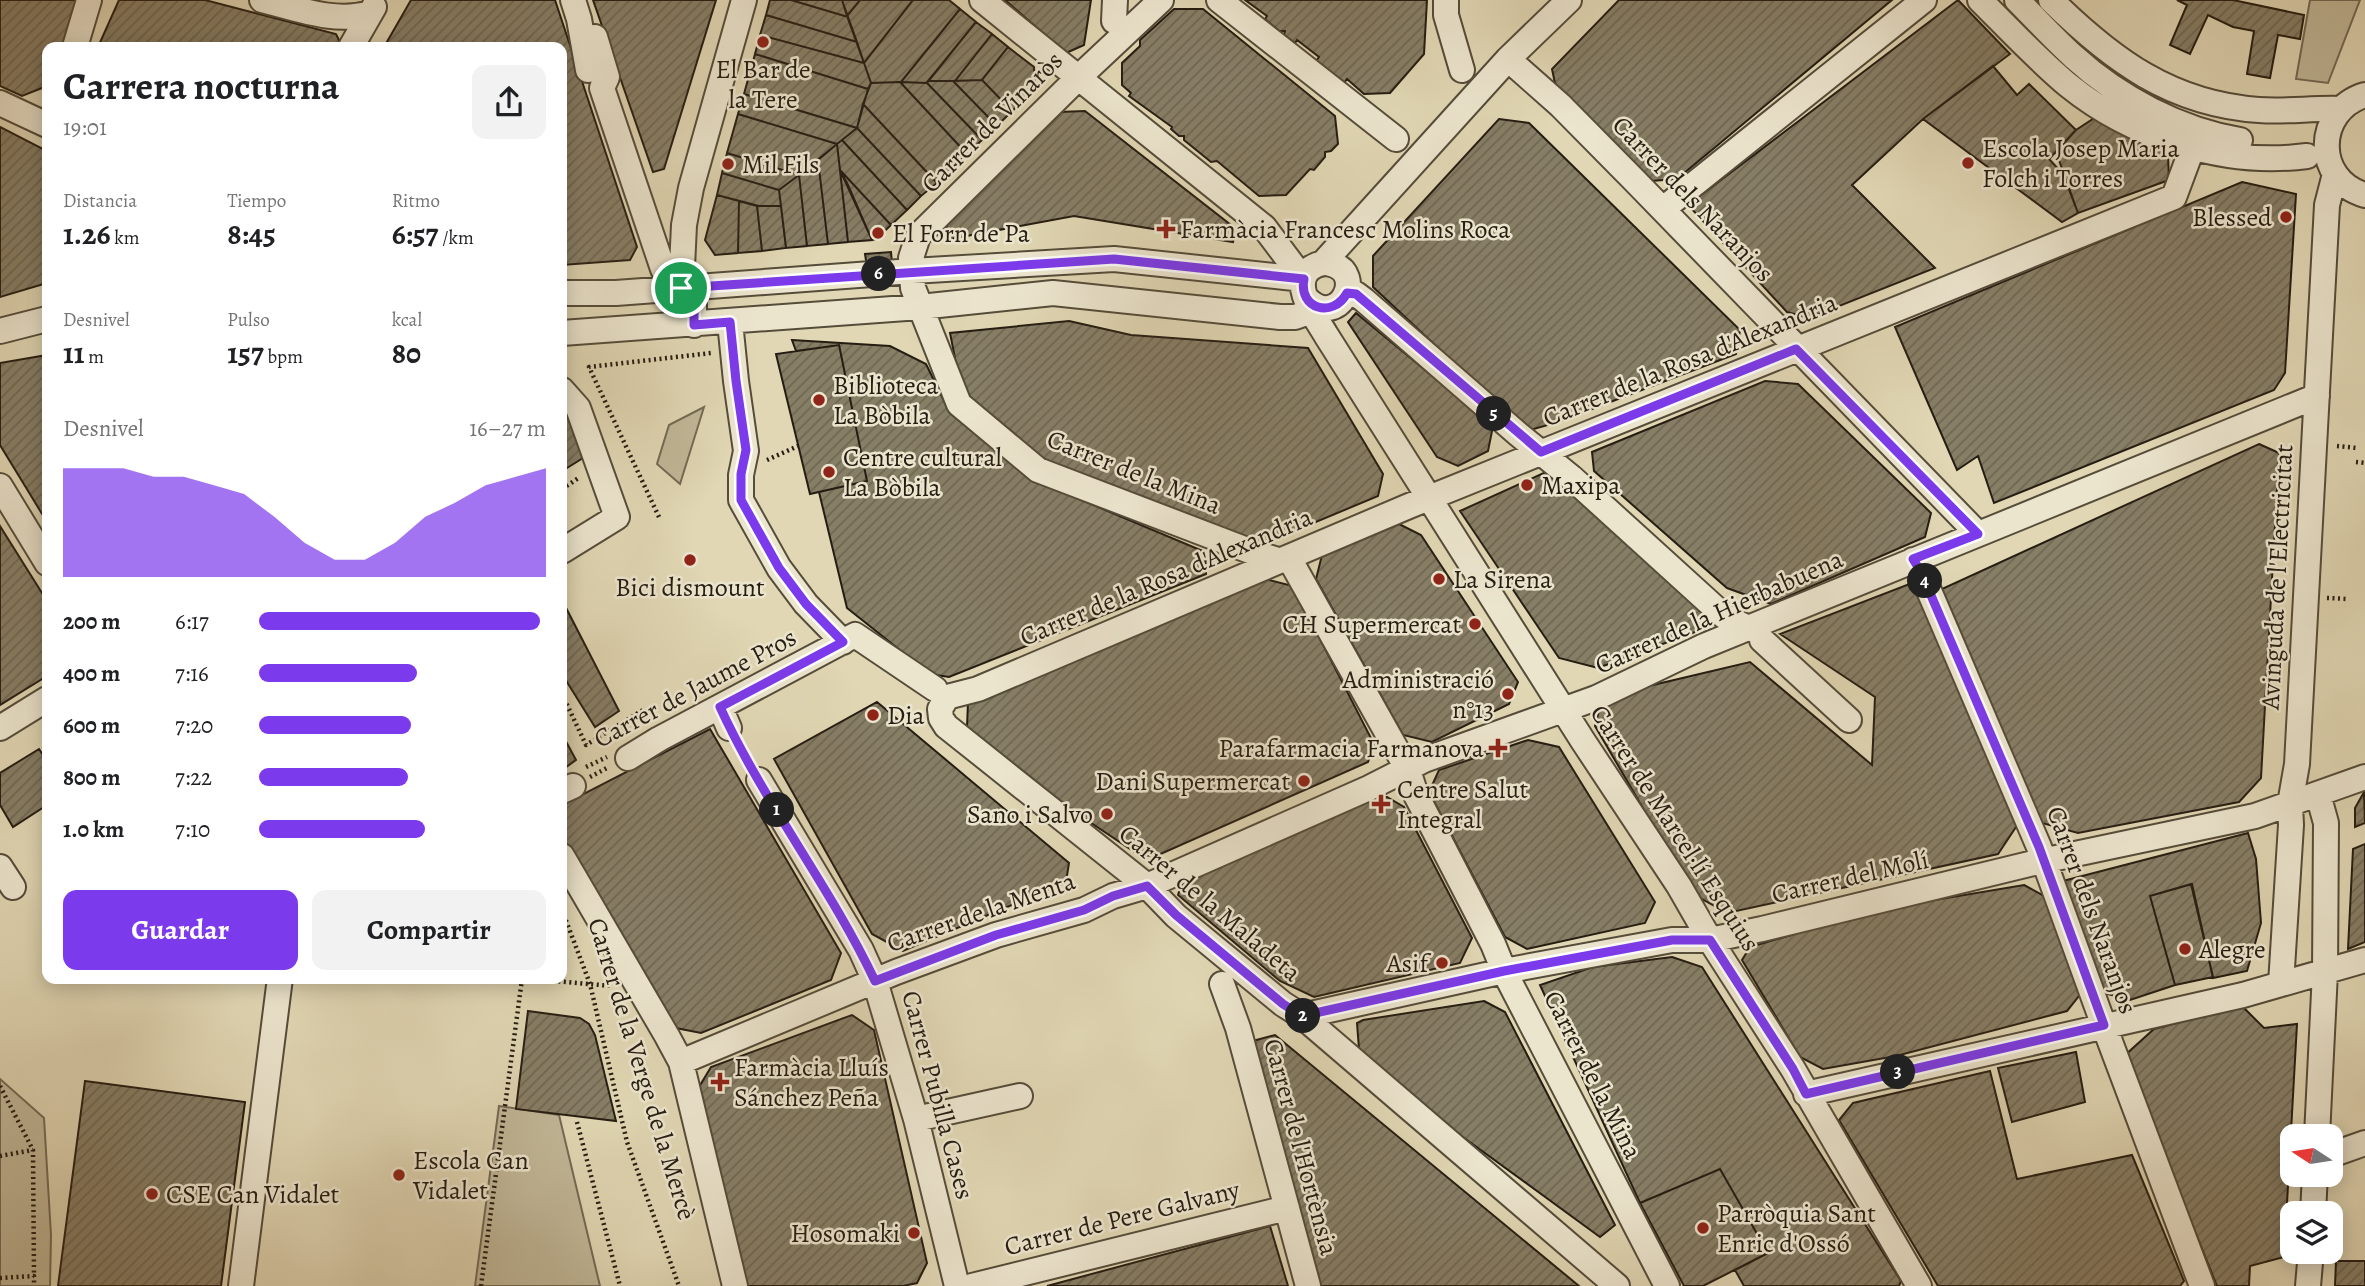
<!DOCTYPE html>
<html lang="es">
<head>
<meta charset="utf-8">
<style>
  :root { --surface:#fff; --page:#f2f2f2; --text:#202124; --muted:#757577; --accent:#7c3aed }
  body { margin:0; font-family:Alegreya,serif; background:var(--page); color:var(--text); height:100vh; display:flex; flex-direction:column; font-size:26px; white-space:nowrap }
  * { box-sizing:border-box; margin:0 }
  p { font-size:23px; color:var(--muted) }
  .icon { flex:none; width:38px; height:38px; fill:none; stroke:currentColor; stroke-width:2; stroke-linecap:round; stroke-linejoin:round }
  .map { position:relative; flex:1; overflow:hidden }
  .drawer { position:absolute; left:42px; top:42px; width:525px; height:942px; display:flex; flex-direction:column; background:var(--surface); border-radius:14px; box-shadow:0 4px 18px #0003 }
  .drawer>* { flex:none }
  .needle { width:46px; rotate:282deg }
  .tools { position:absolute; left:2280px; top:1124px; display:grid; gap:14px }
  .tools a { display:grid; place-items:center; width:63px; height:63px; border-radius:14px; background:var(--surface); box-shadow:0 4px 18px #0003; font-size:35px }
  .pin { position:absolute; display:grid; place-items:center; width:60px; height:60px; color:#fff; margin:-30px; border:4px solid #fff; border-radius:50%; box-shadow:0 2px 7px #0007 }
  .km { position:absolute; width:35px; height:35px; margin:-18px; border-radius:50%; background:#222; color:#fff; font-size:19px; line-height:35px; text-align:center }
  .round { display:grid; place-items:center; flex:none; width:74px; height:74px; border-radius:14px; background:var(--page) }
  .head { display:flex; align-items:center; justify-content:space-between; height:119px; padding:0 21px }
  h1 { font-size:38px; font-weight:700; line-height:52px }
  .figures { display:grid; grid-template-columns:repeat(3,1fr); gap:10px; height:119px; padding:7px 21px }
  .figures div { display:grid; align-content:center }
  .figures b { font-size:30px; font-weight:700 }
  .figures small { font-size:19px; font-weight:400 }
  .figures p { font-size:19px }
  .chart { height:196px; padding:14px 21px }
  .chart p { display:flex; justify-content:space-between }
  .chart svg { width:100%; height:126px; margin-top:7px; fill:var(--accent); opacity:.7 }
  .primary-button { display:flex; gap:14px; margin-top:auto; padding:14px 21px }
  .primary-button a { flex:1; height:80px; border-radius:14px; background:var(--accent); color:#fff; font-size:28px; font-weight:700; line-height:80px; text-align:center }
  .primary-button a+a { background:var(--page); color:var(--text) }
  ul { padding:0 21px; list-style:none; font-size:23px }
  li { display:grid; grid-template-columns:112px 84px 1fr; align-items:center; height:52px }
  li i { height:18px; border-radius:9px; background:var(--accent) }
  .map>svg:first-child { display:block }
</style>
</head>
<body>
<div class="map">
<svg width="2365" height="1286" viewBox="0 0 2365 1286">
  <defs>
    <pattern id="building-hatch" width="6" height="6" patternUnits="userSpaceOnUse" patternTransform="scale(1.75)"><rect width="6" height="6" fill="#877e66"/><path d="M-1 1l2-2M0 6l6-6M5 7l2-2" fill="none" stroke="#6e6753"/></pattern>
  </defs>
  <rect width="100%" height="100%" fill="#e1d7b4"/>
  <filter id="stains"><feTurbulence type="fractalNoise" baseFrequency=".00286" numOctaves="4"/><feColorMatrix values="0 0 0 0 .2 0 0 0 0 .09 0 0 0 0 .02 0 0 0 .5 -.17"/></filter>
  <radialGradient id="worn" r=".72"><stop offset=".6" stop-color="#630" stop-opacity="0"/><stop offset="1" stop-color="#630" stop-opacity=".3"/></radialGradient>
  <path fill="#c1b798" stroke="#746a55" stroke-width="2" d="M2310,0h50l-32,83 -32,-4z
    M704,407l-24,77 -23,-20 12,-39z
    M0,1079l44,39 7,117 -1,51h-50z
    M499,1106l60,9 41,171h-125z"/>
  <path fill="url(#building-hatch)" stroke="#261d12" stroke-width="2" d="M0,0h78l-14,47h-17v39l-25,10 -22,-10z
    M119,0h86l131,34 5,10 -2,3h-241z
    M411,0h144l82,247 -7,13 -68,5v-218h-178z
    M593,0h123l-52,169 -11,3z
    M770,0h21l57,17 9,25 -91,-27z
    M791,0h51l6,17z
    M842,0h18l-13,16z
    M860,0h53l-49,63 -17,-47z
    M913,0h36l11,9 -59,73 -30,1 -7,-20z
    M1005,0h86l-7,45 -18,8z
    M1245,0h182l-3,54 -34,39 -26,1 -17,-15 -3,4 -28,-22 3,-4 -22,-17 -2,3 -11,-8 1,-4h-6l-14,-12 2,-3z
    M1619,0h273l-215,179 -26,2 -95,-93 -4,-19z
    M1958,0l52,54 -87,65 -71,66 83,83 -126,50 -22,-6 -99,-107z
    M2177,0h56l71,15 -4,24 -22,-4 -8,43 -23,-4 7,-43 -21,-4 -25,-12 -18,39 -20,-9 17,-40z
    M960,9l16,13 -49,61 -26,-1z
    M1174,9h29l132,107 3,28 -7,7 -6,1v5l-11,13 -4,-1 -24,26 -27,1 -42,-35 -6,1 -27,-22v-4h-5l-8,-7 1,-2 -43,-31 2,-3 -9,-8v-22l18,-17v-6z
    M766,15l91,27 7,21 -104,-28z
    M976,22l16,12 -37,47h-27z
    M992,34l16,13 -26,33 -27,1z
    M760,35l104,28 7,20 -3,6 -113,-35z
    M1008,47l26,20 1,24 -23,20 -30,-31z
    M755,54l113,35 -11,39 -113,-34z
    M1993,66l24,29 12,-11 47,46 -27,29 14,15 15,39 -16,9 -139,-103z
    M982,80l30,31 -15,15 -44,-45z
    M928,81h25l44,45 -15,14 -55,-57z
    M900,82l67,72 -30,29 -74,-79 8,-21z
    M900,82l27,1 55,57 -15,14z
    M744,94l113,34 -20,16 -99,-30z
    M863,104l74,79 -16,13 -64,-68z
    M1085,111l151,118 -3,13 -159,-26 -124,23 -4,-17 113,-110z
    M738,114l99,30 -38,31 -72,-22z
    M2099,115l69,40 1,25 -91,33 -22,-61 20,-22z
    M1499,119l30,4 211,207 -4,24 -178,68 -31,9 -154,-144v-31z
    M0,127l47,24v132l-47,14z
    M857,128l64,68 -14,14 -65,-70z
    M842,140l65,70 -16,15 -51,-55 -3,-26z
    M837,144l11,98 -20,2 -10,-84z
    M727,153l72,22 -20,15 -57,-17z
    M818,160l10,84 -21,2 -8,-71z
    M840,170l51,55 -15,14 -4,1z
    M840,170l8,15 24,55 -24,2z
    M722,173l57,17 2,16h-22l-42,-11z
    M799,175l8,71 -21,2 -7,-58z
    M2242,182l54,12 -11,179 -11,17 -280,113 -16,-47 -21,14 -62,-143z
    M717,195l22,6 -1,52 -23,2 -10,-15z
    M739,201l18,5 5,45 -24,2z
    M757,206h24l5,42 -24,3z
    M891,252l1,11 -25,4 -2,-13z
    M1356,313l137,113 -5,25 -30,15 -21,-9 -89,-135z
    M1069,321l62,14 177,13 75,126 -5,22 -115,48 -227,-86 -74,-64 -12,-61z
    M792,340l98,6 36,18 24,49 84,67 171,72 1,22 -257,103 -19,-3 -83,-66 -28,-116 48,-11 -28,-136 -43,6z
    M839,345l28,136 -57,13 -34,-140z
    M47,355v167l-47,-77v-82z
    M1765,381l33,3 133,129 -6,24 -154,67 -44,-16 -133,-117 -2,-19z
    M562,411l8,9 18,35 -26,16z
    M2259,444l20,9 -18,325 -22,24 -161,31 -36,-10 -100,-234z
    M1546,472l158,137 -9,23 -97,36 -39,-10 -99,-147z
    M1399,524l22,11 97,147 -9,22 -77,38 -29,-7 -87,-156 6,-24z
    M0,526l47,75v75l-47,29z
    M1265,579l28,7 81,158 -6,18 -212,94 -17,-1 -91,-61 -81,-67 1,-25z
    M1912,583l106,241 -20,30 -271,59 -34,-19 -98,-168 4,-15 37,-22 114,-27 122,103 3,-68 -95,-63z
    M562,600l57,111 -24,16 -33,-53z
    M877,702l192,161 -3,19 -163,69 -31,-17 -98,-175z
    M710,729l131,224 -10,27 -130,53 -25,-5 -114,-184v-39z
    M562,734l14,26 -14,10z
    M1528,740l31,7 96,155 -10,21 -118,26 -22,-12 -76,-145 10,-22z
    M39,749l8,12v44l-34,22 -13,-22v-32z
    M2364,792l1,31 -10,4v-19z
    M1370,797h17l17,10 68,131 -12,25 -146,34 -34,-16 -102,-86 5,-15z
    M2248,833l8,26 5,64 -14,48 -34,7 -21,-94 -42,12 25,89 -45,15 -30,-8 -37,-111z
    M2365,844v98l-17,7 5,-100z
    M2191,884l22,93 -38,8 -25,-89z
    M2024,885l22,12 36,95 -15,19 -171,45 -73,13 -23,-12 -58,-97 8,-13 131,-38z
    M1672,957l30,10 199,314 -2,5h-155l-9,-16 33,-17 -48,-84 -80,34 -100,-218 53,-18z
    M1484,1001l21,11 110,213 -15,12 -177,-129 -64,-59 -2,-26 6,-3z
    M2242,1006l22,22 33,-4 -13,233 -34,9 -1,20h-32l-93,-230 30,-27z
    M528,1011l52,7 9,6 6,11 21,86 -100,-12z
    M852,1015l22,15 53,233 -10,20 -14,3h-157l-47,-199 12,-20z
    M1275,1035l304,251h-263l-67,-244z
    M2076,1052l9,50 -73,20 -14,-54z
    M1990,1071l27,108 115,-24 52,126 -4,5h-242l-99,-166 14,-17z
    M85,1081l160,21 -24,184h-163z
    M1720,1169l48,84 -65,33h-19l-44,-83z
    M1270,1226l18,60h-241z
    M2336,1261h29v25h-30z"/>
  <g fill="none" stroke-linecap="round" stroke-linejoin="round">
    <g stroke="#554c3a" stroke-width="28">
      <path id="minor" d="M262,0c34,8 73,24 108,13
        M573,0l6,19 9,51 6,-3 -4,-28 5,-2 12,40 -5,11 61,181 31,35v21
        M982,0l282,227 39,52
        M1161,0l-82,77 -161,159 -7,22 2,30 46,116 79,66 217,83 26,8
        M1219,0l177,139
        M1446,0v15l16,55
        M1980,0c29,29 57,59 88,85 64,52 157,82 239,71
        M2017,0c19,19 37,39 57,57 45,41 106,73 166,83
        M2051,0c61,60 120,104 208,110 27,2 54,-2 81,-1
        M1114,21l1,-21
        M75,47l14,-47
        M351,47l23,-40
        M1508,59l52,46 76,77 342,352
        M2365,95c-50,15 -52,85 0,100
        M0,103l47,22
        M1663,209l261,-209
        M1323,263l185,-204 61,-59
        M681,288l3,-63 7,-37 53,-188
        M562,293h54l296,-22 202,-12 189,20
        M1347,293l9,1 8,6 154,134 53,43 153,139 26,13
        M1307,299c32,31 60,-26 24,-35 -6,-2 -14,0 -20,4 -22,16 6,51 15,67l257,406 96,145 31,54 83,129 126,217
        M730,322l6,59 10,70 -5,24v25l38,68 27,36 37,38
        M0,331l47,-12
        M562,333l358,-26 133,-14 227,24h15l25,-9
        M562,390l16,18 39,109 -55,34
        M0,486l47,77
        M1289,558l119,212 8,25 77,149 11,27 163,315
        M1913,560l8,12 118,275 61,168 102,271
        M1762,640l87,80
        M720,707l9,21
        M0,728l47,-29
        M628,758l31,-19 196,-104 80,54
        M759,780l102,170 14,31 41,138 41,167
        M562,791l11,-5
        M562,856l105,180 14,26 54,224
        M0,867l13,20
        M1222,984l16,44 70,258
        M2281,984l10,-159 -1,-21 7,-40 30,-559 8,-31
        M1302,1016l202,-45 168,-31h38l52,-11 280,-68 213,-45 110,-39
        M681,1062l215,-90 100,-37 88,-25 29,-14 34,-10 222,-98 55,-28 172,-62 108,-52 613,-250
        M1806,1094l437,-99 122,-35
        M916,1119l104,-23
        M2317,1136l8,-164 1,-149 -8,-29
        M2331,1155l34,-12
        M2313,1213l2,-39
        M241,1286l39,-308
        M972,1286l315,-78
        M1617,1286l-315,-270 -19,-12 -107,-88 -29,-30 -201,-160 -5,-8 -1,-9 7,-12 31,-8 431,-183 765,-309 19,-51
        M2308,1286l3,-35"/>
    </g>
    <path stroke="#261d12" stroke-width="4.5" stroke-dasharray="2 3.5" stroke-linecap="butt" d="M2337,446l20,2
      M767,460l31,-14
      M2356,462l9,1
      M562,489l18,-12
      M659,517l-70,-150 122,-14
      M2327,598l21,1
      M562,694l24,51 57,-35 5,9
      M586,767l21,-10
      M590,777l17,-9
      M562,910l28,74 37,158 52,144
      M520,978l92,8
      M0,1086l33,64 1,126
      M577,1122l43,164
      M0,1156l33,-6
      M0,1278l34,-2v10
      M481,1286l41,-307"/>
    <use href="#minor" stroke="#ece5ce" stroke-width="24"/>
  </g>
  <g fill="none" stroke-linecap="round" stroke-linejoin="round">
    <g stroke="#fff" stroke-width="14">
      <path id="route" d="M1114,259l190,20c-6,30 29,40 43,14l9,1 185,158 255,-103 182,185 -65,25 8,13 118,275 65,178 -298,69 -13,-25 -83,-129h-38l-168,31 -202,45 -19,-12 -107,-89 -29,-29 -34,10 -29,14 -88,25 -121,46c-45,-95 -111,-178 -155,-274l123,-65 -37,-38 -27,-36 -38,-68v-26l5,-24 -10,-69 -6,-59 -36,3v-21l-13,-16z"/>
    </g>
    <use href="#route" stroke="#7c3aed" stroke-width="9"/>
  </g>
  <g fill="#8f2418" stroke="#ece5ce" stroke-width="2.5">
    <circle cx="763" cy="42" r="7"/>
    <circle cx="1968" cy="163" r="7"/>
    <circle cx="728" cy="164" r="7"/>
    <circle cx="2286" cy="217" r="7"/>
    <path d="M1162.5 218.5h7v7h7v7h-7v7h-7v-7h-7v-7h7z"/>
    <circle cx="878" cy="233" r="7"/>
    <circle cx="819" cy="400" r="7"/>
    <circle cx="829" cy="472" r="7"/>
    <circle cx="1527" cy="485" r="7"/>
    <circle cx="690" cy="560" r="7"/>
    <circle cx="1439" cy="579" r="7"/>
    <circle cx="1475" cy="624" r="7"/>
    <circle cx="1508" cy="694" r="7"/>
    <circle cx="873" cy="715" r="7"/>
    <path d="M1494.5 737.5h7v7h7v7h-7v7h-7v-7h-7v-7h7z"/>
    <circle cx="1304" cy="781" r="7"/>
    <path d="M1377.5 793.5h7v7h7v7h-7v7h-7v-7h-7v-7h7z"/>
    <circle cx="1107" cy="814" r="7"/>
    <circle cx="2185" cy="949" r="7"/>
    <circle cx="1442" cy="963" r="7"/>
    <path d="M716.5 1071.5h7v7h7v7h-7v7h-7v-7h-7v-7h7z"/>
    <circle cx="399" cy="1175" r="7"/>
    <circle cx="152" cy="1194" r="7"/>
    <circle cx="1703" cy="1228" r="7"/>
    <circle cx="914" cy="1233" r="7"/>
  </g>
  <g text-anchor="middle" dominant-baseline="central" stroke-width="5" stroke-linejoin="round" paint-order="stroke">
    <g font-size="26" fill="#261d12" stroke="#ece5ce" text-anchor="start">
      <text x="763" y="69" text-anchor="middle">El Bar de<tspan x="763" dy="30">la Tere</tspan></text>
      <text x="1982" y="148">Escola Josep Maria<tspan x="1982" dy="30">Folch i Torres</tspan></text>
      <text x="742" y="164">Mil Fils</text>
      <text x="2272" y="217" text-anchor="end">Blessed</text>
      <text x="1180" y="229">Farmàcia Francesc Molins Roca</text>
      <text x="892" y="233">El Forn de Pa</text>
      <text x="833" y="385">Biblioteca<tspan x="833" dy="30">La Bòbila</tspan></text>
      <text x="843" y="457">Centre cultural<tspan x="843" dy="30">La Bòbila</tspan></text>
      <text x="1541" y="485">Maxipa</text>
      <text x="1453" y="579">La Sirena</text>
      <text x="690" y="587" text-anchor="middle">Bici dismount</text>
      <text x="1461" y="624" text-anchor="end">CH Supermercat</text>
      <text x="1494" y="679" text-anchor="end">Administració<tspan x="1494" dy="30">n°13</tspan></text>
      <text x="887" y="715">Dia</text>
      <text x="1484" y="748" text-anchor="end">Parafarmacia Farmanova</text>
      <text x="1290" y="781" text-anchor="end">Dani Supermercat</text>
      <text x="1397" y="789">Centre Salut<tspan x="1397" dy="30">Integral</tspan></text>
      <text x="1093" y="814" text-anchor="end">Sano i Salvo</text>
      <text x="2199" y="949">Alegre</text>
      <text x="1428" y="963" text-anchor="end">Asif</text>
      <text x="734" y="1067">Farmàcia Lluís<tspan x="734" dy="30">Sánchez Peña</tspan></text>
      <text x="413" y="1160">Escola Can<tspan x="413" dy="30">Vidalet</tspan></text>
      <text x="166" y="1194">CSE Can Vidalet</text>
      <text x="1717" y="1213">Parròquia Sant<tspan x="1717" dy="30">Enric d'Ossó</tspan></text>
      <text x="900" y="1233" text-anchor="end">Hosomaki</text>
    </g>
    <g font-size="26" fill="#261d12" stroke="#ece5ce">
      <text transform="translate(992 122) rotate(-45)">Carrer de Vinaròs</text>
      <text transform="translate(1693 199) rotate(46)">Carrer dels Naranjos</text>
      <text transform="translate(1690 360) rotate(-22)">Carrer de la Rosa d'Alexandria</text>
      <text transform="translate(1134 472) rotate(22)">Carrer de la Mina</text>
      <text transform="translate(1166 577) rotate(-23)">Carrer de la Rosa d'Alexandria</text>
      <text transform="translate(2277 577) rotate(-87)">Avinguda de l'Electricitat</text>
      <text transform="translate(1719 612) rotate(-24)">Carrer de la Hierbabuena</text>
      <text transform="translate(695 688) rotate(-28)">Carrer de Jaume Pros</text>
      <text transform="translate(1675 828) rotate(57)">Carrer de Marcel·lí Esquius</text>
      <text transform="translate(1850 877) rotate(-13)">Carrer del Molí</text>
      <text transform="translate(1210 903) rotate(40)">Carrer de la Maladeta</text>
      <text transform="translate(2092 910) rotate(70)">Carrer dels Naranjos</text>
      <text transform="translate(981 912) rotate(-19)">Carrer de la Menta</text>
      <text transform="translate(642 1069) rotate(73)">Carrer de la Verge de la Mercè</text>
      <text transform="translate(1593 1075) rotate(63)">Carrer de la Mina</text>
      <text transform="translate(938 1095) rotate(75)">Carrer Pubilla Cases</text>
      <text transform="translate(1301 1147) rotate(75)">Carrer de l'Hortènsia</text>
      <text transform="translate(1122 1218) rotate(-14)">Carrer de Pere Galvany</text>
    </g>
  </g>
  <rect width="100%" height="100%" filter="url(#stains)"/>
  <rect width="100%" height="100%" fill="url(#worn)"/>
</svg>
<div class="tools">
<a><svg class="needle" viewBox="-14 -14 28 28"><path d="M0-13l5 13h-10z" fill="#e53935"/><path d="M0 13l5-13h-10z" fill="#757577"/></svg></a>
<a><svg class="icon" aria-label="layers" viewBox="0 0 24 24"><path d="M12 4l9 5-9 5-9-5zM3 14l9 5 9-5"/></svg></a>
</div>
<div class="pin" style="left:681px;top:288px;background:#1e9e55"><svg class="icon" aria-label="arrive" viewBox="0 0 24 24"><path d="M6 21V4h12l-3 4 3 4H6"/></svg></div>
<b class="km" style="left:777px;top:810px">1</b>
<b class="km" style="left:1303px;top:1016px">2</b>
<b class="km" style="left:1898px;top:1072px">3</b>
<b class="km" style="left:1925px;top:581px">4</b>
<b class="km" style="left:1494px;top:414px">5</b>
<b class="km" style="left:879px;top:274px">6</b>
<section class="drawer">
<div class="head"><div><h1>Carrera nocturna</h1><p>19:01</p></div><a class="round"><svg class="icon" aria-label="share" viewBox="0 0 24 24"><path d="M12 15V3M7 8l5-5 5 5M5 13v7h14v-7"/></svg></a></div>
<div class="figures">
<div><p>Distancia</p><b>1.26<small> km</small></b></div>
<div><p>Tiempo</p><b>8:45</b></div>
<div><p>Ritmo</p><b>6:57<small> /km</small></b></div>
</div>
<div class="figures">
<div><p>Desnivel</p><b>11<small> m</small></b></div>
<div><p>Pulso</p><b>157<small> bpm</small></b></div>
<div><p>kcal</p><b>80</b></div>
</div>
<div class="chart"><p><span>Desnivel</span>16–27 m</p>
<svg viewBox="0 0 160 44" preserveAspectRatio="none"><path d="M0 44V6L10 6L20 6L30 9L40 9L50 12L60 15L70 23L80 32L90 38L100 38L110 32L120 23L130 18L140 12L150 9L160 6V44z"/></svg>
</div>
<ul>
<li><b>200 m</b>6:17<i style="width:98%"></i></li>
<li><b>400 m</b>7:16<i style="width:55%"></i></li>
<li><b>600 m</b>7:20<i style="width:53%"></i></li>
<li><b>800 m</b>7:22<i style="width:52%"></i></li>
<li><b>1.0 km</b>7:10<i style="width:58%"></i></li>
</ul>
<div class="primary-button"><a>Guardar</a><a>Compartir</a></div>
</section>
</div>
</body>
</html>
